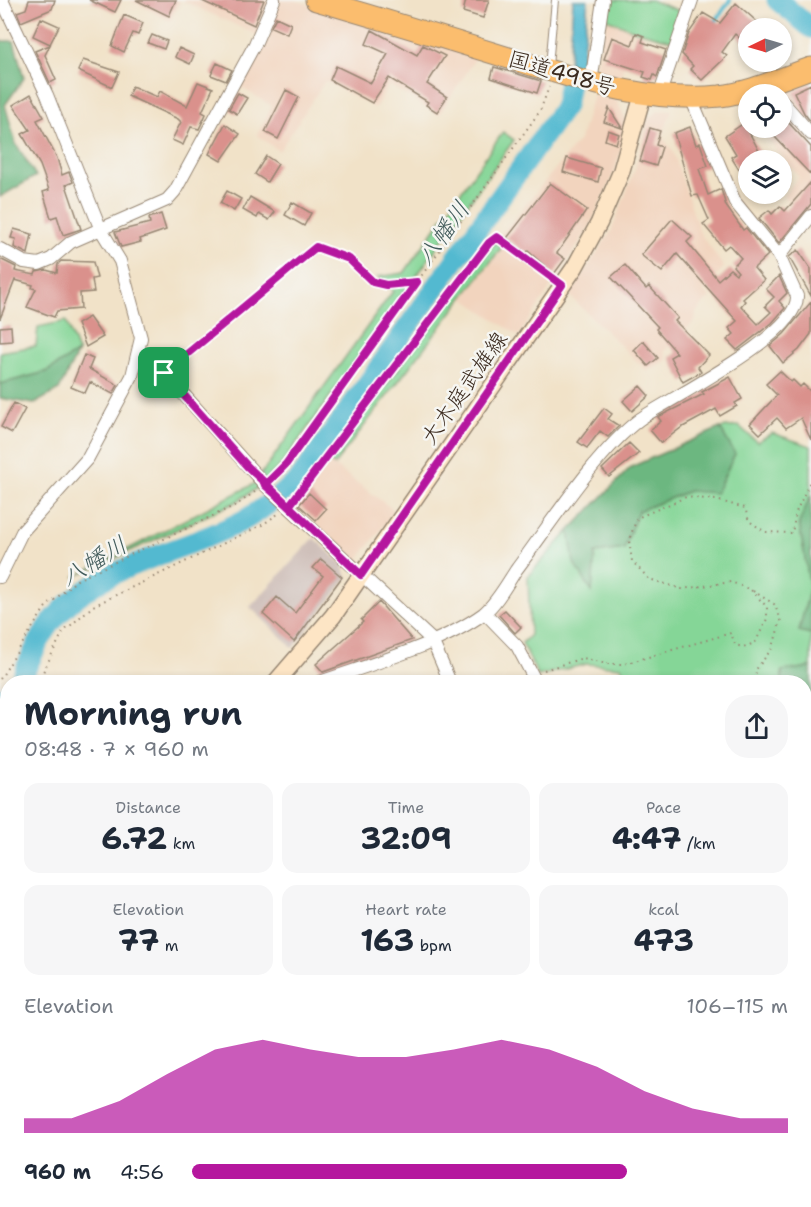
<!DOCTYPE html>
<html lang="en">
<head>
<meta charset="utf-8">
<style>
  :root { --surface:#fff; --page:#f6f6f7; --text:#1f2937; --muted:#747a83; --accent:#b5179e }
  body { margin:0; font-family:"Shantell Sans","Klee One",sans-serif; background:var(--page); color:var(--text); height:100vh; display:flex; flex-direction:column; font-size:22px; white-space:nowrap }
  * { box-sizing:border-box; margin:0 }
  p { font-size:20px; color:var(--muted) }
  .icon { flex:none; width:33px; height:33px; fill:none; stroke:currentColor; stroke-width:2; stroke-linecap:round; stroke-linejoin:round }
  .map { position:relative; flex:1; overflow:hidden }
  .side { position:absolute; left:0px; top:675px; width:812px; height:532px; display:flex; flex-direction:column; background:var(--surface); border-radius:24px 24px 0 0; box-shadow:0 3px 9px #0003 }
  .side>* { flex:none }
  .needle { width:39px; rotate:265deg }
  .tools { position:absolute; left:738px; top:18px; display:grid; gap:12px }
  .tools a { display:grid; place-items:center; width:54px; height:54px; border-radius:50%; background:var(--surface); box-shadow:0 3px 9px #0003; font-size:30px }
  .pin { position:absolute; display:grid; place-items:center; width:51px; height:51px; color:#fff; margin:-26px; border-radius:12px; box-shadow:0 3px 9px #0006 }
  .round { display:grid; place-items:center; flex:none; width:63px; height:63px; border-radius:24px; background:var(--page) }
  .head { display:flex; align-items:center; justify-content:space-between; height:102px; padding:0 24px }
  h1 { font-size:33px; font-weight:700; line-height:45px }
  .figures { display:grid; grid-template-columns:repeat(3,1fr); gap:9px; height:102px; padding:6px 24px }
  .figures div { display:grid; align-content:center; border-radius:15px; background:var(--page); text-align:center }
  .figures b { font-size:30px; font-weight:700 }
  .figures small { font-size:16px; font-weight:400 }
  .figures p { font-size:16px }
  .chart { height:168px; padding:12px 24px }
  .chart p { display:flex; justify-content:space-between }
  .chart svg { width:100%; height:108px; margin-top:6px; fill:var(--accent); opacity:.7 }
  ul { padding:0 24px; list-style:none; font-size:20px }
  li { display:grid; grid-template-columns:96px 72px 1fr; align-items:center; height:45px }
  li i { height:15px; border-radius:8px; background:var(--accent) }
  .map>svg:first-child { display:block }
</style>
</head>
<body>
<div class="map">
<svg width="811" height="1207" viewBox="0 0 811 1207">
  <rect width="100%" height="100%" fill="#f6f6f2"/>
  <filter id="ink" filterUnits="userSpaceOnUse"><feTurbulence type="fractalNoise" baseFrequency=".0167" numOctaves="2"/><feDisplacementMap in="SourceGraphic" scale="12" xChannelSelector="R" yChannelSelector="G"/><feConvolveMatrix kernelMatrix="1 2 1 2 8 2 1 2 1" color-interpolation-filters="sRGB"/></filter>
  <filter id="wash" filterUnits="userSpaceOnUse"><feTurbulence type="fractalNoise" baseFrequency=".008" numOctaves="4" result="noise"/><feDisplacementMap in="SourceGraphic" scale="24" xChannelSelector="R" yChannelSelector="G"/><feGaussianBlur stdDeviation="1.35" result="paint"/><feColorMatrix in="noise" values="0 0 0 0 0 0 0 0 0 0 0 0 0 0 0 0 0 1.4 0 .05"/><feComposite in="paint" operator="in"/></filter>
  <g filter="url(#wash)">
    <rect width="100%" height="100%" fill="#f1e2c8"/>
    <path fill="#f2d4be" d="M130,0h164l183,56 -38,59 -50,-30 -14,23 -50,-27 -46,70 -22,-16 15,-29 -33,-20 25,-48 -83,-38 -11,21z
      M607,19l27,11 -14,49 -25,-5z
      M811,78v143l-28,-25 16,-19 -38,-46 3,-3h18v-34h-11z
      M593,95l23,5 10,20v11l-11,40 -26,57 -70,108 -57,-39 40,-49 -7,-6 85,-103z
      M672,110l-10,27 11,14 27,82 24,34 -21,24 7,6 -14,15 -1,9 -31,30 3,9 -20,11 -78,-76 43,-65 23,-61 13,-51 11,-7z
      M328,461l67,50 -39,51 -63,-59z"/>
    <path fill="#cfc0ba" d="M314,538l29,27 4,13 -54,70 -43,-41z"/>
    <path fill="#85d697" stroke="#60805a" stroke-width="1.5" d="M608,0h43l31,12 -8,29 -40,-11 -27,-11z
      M503,132l11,8 -232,324 -23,23 -23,15 -162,75 180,-93 139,-193 -15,-14 26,-4z
      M495,242l7,5 -168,218 -6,-4z
      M66,321l12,31 -32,20 -46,12v-32l36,-6 2,-19z
      M739,426l18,16 15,-9 39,13v49l-12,28 11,64 -11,44 12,3v33l-29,4v11h-155l-6,-15 -34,-3 -49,12 -16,-33 8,-8 -2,-59 41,-45 5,32 18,28 3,-38 29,-4 14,-38 51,-20 46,-37 -15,-26z
      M811,730v49l-7,14v-48z"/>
    <path fill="#6cb780" stroke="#54704f" stroke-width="1.5" d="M0,41h14l10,37 -19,27 11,39 20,32 -36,21z
      M78,352l-19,38 -25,14 -34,-6v-14l46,-12z
      M720,428l15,26 -19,39 -27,-2 -51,20 -14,38 -29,4 -3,39 -18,-29 -5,-32 62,-64z
      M811,495v139l-12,-3 11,-44 -11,-64z
      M811,667v63l-7,15v-63h-22v-11z
      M807,830l4,2v43l-7,-5v-33z
      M804,1050h7v157h-131l-6,-7h130z"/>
    <path fill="#52b9d0" stroke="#467277" stroke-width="1.5" d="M573,0h15l-7,73 -15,37 -9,-6 12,-42z"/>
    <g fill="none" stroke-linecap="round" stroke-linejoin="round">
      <path stroke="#52b9d0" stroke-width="4" d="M714,24l16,-24
        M0,894l8,7"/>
      <path stroke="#52b9d0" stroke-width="21" d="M777,0l34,28
        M20,682c10,-22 19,-45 35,-64 47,-56 130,-65 191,-99 18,-10 35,-25 52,-38l267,-375 4,-24
        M0,701l8,-7"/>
    </g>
    <g id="blocks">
      <path fill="#da918c" d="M29,0h26l-3,9 -31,13 -4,-10 9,-3z
        M89,0h32l-6,12z
        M136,0h40l-7,16z
        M200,0h64l-10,25z
        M466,0h23l-6,18 -20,-6z
        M736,3l28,25h-16v17l-13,-11 -13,18 5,4 -25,24 -12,-11 3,-3 -11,-12 7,-21 14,-20 17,10z
        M124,15l19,8 -5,12 -5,-2 -9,19 -12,-6z
        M276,17l15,7 -4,10 -16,-7z
        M41,18l18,8 -9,18 -17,-8z
        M372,30l45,25 6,-10 22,11 -18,28 20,13 -10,15 -11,-7 2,-3 -39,-24 -17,25 -42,-23 6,-14 35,17 17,-29 -22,-10z
        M636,33l8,3 -2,6 24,8 -9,27 -3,-2 -2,5 -9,-3 2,-5 -41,-13 8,-22 20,8z
        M152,35l15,6 -3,8 -16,-6z
        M50,45l-5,10 11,25 -6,3 -15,-32z
        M179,48l15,7 -4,9 -15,-7z
        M83,60l36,12 -7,15 -34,-16z
        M217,63l15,7 -6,11 -15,-6z
        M494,67l47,14 -4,12 -46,-15z
        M198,82l15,6 -11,24 4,2 -7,15 -8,-2 -8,18 -11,-5 9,-18 -3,-3 -50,-23 4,-10 25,11 3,-6 27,15z
        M811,84v38l-7,-9 -10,-21z
        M286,90l13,7 -21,42 -13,-7z
        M238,93l9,5 -10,16 -8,-5z
        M31,94l13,23 -7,3 20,38 5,17 7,-3 4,10 -7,3 15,44 -18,6 -6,-19 -6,2 -8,-26 6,-2 -9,-25 -18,-31 8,-4 -17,-25z
        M609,108l13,20 -18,-6z
        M788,122l23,25v28l-37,-39z
        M744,123l20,37h-16v24l-17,-27 5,-3 -11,-18z
        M225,124l15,10 -19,27 -12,-7z
        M690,127l6,18 4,-2 8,23 -9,3 9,26 13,-6 5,17 17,24 3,-2 22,27 -14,13 10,12 -21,19 2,2 -4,5 17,18 13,-12 -6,-6 9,-9 -8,-8 13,-13 8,17 -8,8 6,7 -13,15 -35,27 -10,-10 7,-6 -5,-6 8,-7 -60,-67 -15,18 -21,-17 31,-36 20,18 -5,5 31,38 12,-11 6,5 2,-2 -5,-6 8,-8 -12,-13 -5,4 -21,-25 6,-4 -11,-25 -6,1 -5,-17 -13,-46z
        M650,128l10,3 -4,14 6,2 -6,19 -16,-5z
        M608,130l11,4 -3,10 -11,-4z
        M266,156l12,8 -11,18 -12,-8z
        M567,158l34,10 -3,14 -35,-10z
        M811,182v22l-32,39 -20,-25 10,-8 3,4 8,-8 5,5z
        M550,183l37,27 -30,43 8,6 -11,15 -26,-23 -2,2 -19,-15z
        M227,191l14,8 -7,12 -14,-8z
        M250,197l25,15 -6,8 -10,-6 -2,4 -14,-8z
        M292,202l19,11 -7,13 -19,-11z
        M161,214l5,16 -26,9 1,3 -20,5 -6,-15 35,-9 -1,-5z
        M14,229l18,5 -4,20 -14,-7 2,-8 -5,-1z
        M798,250l13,19v27l-22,-39z
        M0,259l16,8 -1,4 20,4 1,-3 10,-2 11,3 1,-9 3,-3 32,1 4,16 -5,1 2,13 -14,1 1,16 -24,2 -3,6 -27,-10 9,-18 -4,-1 1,-3 -18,-5 -15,39z
        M625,265l21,24 3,-3 29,32 -3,3 34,34 -11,12 3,5 -18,10 -13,-25 7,-4 -21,-24 2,-2 -47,-50z
        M811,302v32l-12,16 -16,13 -13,-17 14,-12z
        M89,317l14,20 -17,10 -9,-23z
        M11,326l1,15 -12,1v-15z
        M643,341l15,17 -10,8 -14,-16z
        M84,355l9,4 -4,10 29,16 -5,9 -23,-12 -5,11 -14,-6z
        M780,371l11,11 2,-2 7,7 3,-3 8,8v48l-10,-22 -15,10 -9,-10 -17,16 -10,-10 27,-29 -11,-11z
        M730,377l12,22 -7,4 2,3 -17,10 -4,-7 -35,19 -20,15 -11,-13 11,-9 -3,-4 46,-23 -2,-2z
        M640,386l9,10 -17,15 -9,-10z
        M14,403l11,6 -13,24 -11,-6z
        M604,408l8,6 -4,5 11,7 -11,11 -8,-6 -13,17 -9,-6z
        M629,443l10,10 -30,24 -7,-8z
        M309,493l17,16 -10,11 -17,-15z
        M321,559l21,18 -48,65 -31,-28 14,-17 18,16 28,-37 -10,-8z
        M379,602l33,38 -89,32 -7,-8 47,-42 -2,-2z
        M505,610l16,17 -6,6 -16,-18z"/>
    </g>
  </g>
  <g filter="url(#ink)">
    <use href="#blocks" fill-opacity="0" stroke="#968673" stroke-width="1.5"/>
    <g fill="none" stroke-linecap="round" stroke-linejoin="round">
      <g stroke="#968673" stroke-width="8">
        <path id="lane" d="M549,66l6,-66"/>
      </g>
      <g stroke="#968673" stroke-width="14">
        <path id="street" d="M591,83l12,-83
          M659,96l33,-96
          M782,101l29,33
          M0,249l24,13 15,2 12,-5 20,-17 96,-42 8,-9 80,-147 19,-44
          M779,256l32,-40
          M140,351l11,7 114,127 167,155 18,42
          M0,577l22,-45 66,-74 44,-82 9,-38 -21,-77 -19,-31 -54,-135 -45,-95
          M485,613l32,33 19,36
          M320,682c49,-17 122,-38 163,-68 13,-10 24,-30 33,-44 34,-45 80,-118 124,-151 32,-22 159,-84 157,-123l-18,-40 -44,-54 -44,-104
          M804,813l7,-16
          M804,969l7,3
          M0,1011l8,6
          M136,1200l3,7
          M587,1207l2,-7"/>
      </g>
      <g stroke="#968673" stroke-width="19">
        <path id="secondary" d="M276,682l57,-66 242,-349 24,-44 22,-51 22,-78
          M0,994l8,-10"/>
      </g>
      <g stroke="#968673" stroke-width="23">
        <path id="highway" d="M316,0c66,19 131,39 196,59 68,21 135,44 208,37 32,-4 61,-18 91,-28"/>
      </g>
      <path stroke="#968673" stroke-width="2" stroke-dasharray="1.5 4.5" stroke-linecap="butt" d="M172,366l144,-119 33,12 24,23 13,3 31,-3
        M272,478l14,-14 254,-353 9,-24
        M295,498l194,-255 8,-6 53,40
        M753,591l21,13 7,15 -8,28 -18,24 3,11
        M544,670l39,-12 24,6h17l107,-31 4,12 8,2 12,-4 12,-24v-12l-16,-17 -20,-8 -49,7 -33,-10 -17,-18 -3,-21 8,-22 49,-21 30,3 29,8 4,13 16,11 27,1 4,-21 15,-33
        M0,679l45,-71 32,-28 161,-76 18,-13
        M38,682l25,-50 30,-26 169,-81 16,-11
        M0,722l8,-5
        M0,887l8,7
        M0,902l8,7
        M233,1200l5,7
        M441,1200l7,7
        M13,1207l18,-7"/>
      <use href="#lane" stroke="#fff" stroke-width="6"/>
      <use href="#street" stroke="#fff" stroke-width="12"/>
      <use href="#secondary" stroke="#fde5c5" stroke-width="16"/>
      <use href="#highway" stroke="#fbbd6e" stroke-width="21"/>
    </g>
  </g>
  <g fill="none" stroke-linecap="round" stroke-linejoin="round" filter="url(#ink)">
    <g stroke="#fff" stroke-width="12">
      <path id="route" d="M164,373l83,93 114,109 201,-290 -65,-48 -8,6 -200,263 -24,-21 21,-21 131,-182 -31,3 -13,-3 -24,-23 -33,-12 -152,126"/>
    </g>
    <use href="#route" stroke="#b5179e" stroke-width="8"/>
  </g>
  <g text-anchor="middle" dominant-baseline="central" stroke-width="5" stroke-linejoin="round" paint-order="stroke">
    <g font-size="22" fill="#3b2a1e" stroke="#f6f6f2">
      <text transform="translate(562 73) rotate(16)">国道498号</text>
      <text transform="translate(464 388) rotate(-55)">大木庭武雄線</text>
    </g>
    <g font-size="24" font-style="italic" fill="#435c5c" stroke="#f6f6f2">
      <text transform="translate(443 233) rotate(-54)">八幡川</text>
      <text transform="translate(94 561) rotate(-31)">八幡川</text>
    </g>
  </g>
</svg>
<div class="tools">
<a><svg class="needle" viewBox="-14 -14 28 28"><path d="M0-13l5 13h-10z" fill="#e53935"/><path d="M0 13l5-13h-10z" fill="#747a83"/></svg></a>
<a><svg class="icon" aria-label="locate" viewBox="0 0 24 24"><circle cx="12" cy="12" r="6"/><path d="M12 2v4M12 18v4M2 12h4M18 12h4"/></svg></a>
<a><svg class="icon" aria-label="layers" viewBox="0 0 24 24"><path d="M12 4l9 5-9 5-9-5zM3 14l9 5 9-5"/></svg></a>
</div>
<div class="pin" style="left:164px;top:373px;background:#1e9e55"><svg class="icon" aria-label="arrive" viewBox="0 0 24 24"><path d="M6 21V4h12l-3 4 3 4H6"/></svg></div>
<section class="side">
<div class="head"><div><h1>Morning run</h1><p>08:48 · 7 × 960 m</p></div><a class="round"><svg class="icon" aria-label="share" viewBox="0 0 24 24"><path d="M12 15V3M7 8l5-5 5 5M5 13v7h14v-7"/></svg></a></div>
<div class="figures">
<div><p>Distance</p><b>6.72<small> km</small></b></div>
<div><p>Time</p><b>32:09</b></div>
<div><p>Pace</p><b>4:47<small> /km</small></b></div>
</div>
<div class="figures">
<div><p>Elevation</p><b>77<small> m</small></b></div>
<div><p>Heart rate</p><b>163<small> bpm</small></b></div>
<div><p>kcal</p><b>473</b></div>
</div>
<div class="chart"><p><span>Elevation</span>106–115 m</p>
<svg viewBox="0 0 160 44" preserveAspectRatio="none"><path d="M0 44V38L10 38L20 31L30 20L40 10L50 6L60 10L70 13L80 13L90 10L100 6L110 10L120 17L130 27L140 34L150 38L160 38V44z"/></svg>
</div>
<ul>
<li><b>960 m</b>4:56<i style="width:73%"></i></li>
</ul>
</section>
</div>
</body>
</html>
